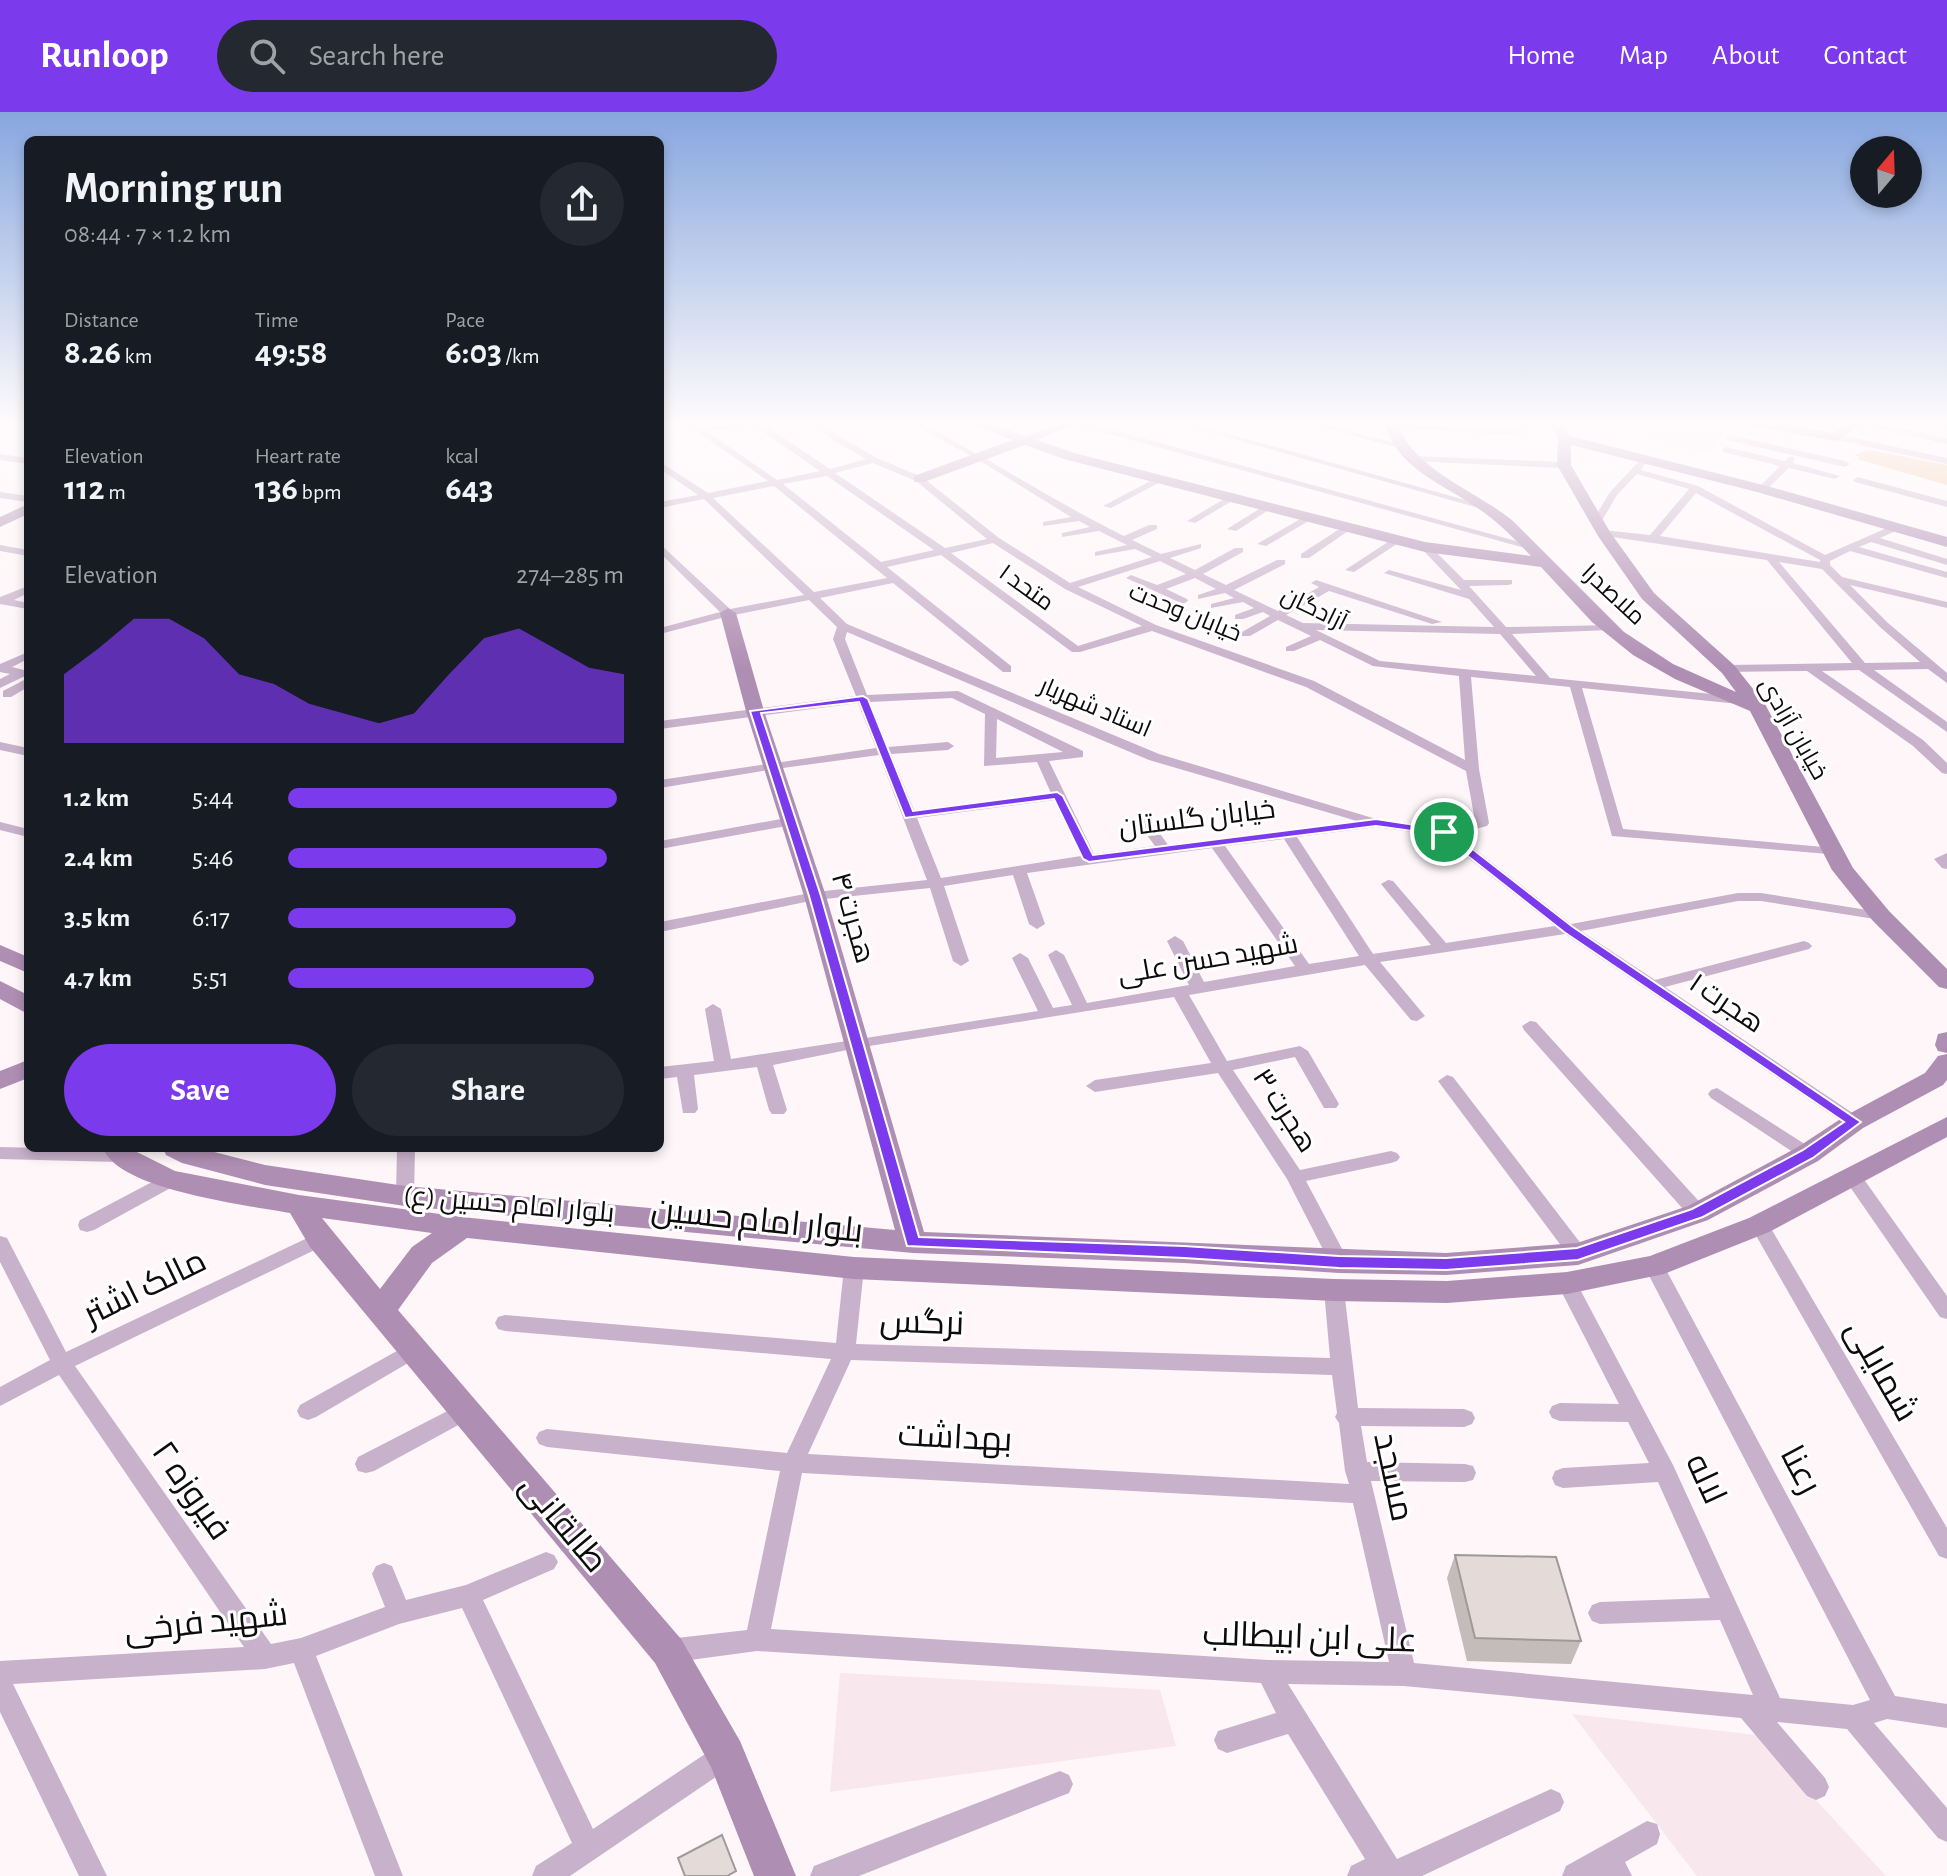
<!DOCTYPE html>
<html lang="en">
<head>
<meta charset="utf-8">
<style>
  :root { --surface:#171b24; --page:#242831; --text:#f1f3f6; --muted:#9ea1a6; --accent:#7c3aed }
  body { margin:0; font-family:"Alegreya Sans",Cairo,sans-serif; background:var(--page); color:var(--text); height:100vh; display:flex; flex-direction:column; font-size:30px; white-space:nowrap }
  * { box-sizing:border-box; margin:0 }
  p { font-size:26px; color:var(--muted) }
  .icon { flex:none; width:44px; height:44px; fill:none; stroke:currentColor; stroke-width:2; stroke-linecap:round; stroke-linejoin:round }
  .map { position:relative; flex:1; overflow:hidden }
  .sheet { position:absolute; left:24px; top:24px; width:640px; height:1016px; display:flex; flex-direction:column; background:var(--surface); border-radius:12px; box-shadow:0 4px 12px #0003 }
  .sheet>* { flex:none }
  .needle { width:52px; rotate:19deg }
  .tools { position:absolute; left:1850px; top:24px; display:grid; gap:16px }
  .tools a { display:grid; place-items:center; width:72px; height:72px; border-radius:50%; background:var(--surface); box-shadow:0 4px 12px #0003; font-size:40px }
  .pin { position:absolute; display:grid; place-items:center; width:68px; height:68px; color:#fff; margin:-34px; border:4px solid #fff; border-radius:50%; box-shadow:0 2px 8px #0007 }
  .round { display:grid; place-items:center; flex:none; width:84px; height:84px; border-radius:42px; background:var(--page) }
  .summary { display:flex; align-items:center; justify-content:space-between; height:136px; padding:0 40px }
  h1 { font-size:44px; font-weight:600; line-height:60px }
  .stats { display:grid; grid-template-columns:repeat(3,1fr); gap:12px; height:136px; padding:8px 40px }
  .stats div { display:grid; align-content:center }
  .stats b { font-size:34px; font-weight:600 }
  .stats small { font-size:22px; font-weight:400 }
  .stats p { font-size:22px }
  .chart { height:224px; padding:16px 40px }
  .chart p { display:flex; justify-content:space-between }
  .chart svg { width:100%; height:144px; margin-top:8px; fill:var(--accent); opacity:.7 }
  .cta { display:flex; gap:16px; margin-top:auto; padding:16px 40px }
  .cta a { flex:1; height:92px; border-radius:48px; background:var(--accent); color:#fff; font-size:32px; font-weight:600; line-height:92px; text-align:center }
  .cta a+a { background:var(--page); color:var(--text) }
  ul { padding:0 40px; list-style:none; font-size:26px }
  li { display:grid; grid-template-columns:128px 96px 1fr; align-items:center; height:60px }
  li i { height:20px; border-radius:10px; background:var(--accent) }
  header { display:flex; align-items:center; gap:48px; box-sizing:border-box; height:112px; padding:0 40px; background:var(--accent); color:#fff }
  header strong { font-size:38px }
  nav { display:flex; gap:44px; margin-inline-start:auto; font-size:28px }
  .search { width:560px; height:72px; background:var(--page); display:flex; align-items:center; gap:20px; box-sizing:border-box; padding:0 28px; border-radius:44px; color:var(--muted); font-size:30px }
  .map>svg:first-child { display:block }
</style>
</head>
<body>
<header>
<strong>Runloop</strong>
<div class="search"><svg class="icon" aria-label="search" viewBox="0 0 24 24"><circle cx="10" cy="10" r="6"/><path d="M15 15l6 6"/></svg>Search here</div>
<nav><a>Home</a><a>Map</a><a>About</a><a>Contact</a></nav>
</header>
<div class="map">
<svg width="1947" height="1764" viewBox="0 0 1947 1764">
  <rect width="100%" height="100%" fill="#fef6f8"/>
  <path fill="#f8e7ec" d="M1660,309h26l42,8 -19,25 -61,-18z
    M840,1561l320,17 16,56 -346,46z
    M1572,1602l184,21 130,141h-189z"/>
  <path fill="#eec296" d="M1868,338l79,15v20l-90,-26 3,-2 -6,-2z"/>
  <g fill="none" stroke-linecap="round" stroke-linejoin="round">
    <path fill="#c8b1ca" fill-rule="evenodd" d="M0,309l28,2v6l-28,-3z
      M682,309h9l11,7 44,-7h17l-1,2 68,46 36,-10 -35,-20 -16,-18h8l14,14 40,23 45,19 77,61 71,45 82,-26 -17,-8 -40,7v-4l32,-7 -28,-14 -37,6v-4l28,-6 -11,-6 -36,5v-4l28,-5 -94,-58 -70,-38h10c70,36 136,80 207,115l25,-11h8v4l-25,11 29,14 40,-10v4l-31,10 25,12 40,-22h8v4l-40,22 23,11 51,-25h8v4l-51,26 44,21 41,-24 -8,-4 5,-3 126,42 -10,2 -103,-33 -43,24 17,8 191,4 -25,-28 -85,-26 5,-3 72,20 -41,-43 9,-2 35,35h48v4l-4,1 -39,1 37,41 107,-2v4l-4,1 -97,4 38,44 193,19 2,3 -6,4 -157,-16 41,141 212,19 5,1 2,3 -2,3 -228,-19 -42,-149 -99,-10 8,92 10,54 -2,3 -32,8 116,90 167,-31h23l125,20 2,3 -2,3 -5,1 -120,-19h-23l-157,30 74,49 149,-39 5,2 3,3 -3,3 -144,38 195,131 3,4 -3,4h-12l-283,-192 -185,28 45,54 -8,5 -6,-1 -46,-55 -176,30 38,66 73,-15 8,5 31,53 -3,4h-12l-29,-51 -62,13 67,100 91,-19 6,2 3,4 -3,4 -6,2 -85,18 43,81 -3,5 -7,2 -7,-2 -45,-88 -69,-106 -123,19 -9,-6 9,-6 116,-17 -37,-66 -317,51 -84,17 14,45 -3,4h-12l-3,-4 -12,-43 -63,8 4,34 -3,4h-12l-6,-36 -17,2v-12l54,-6 -9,-52 8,-5 8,5 10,50 307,-48 -26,-53 8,-5 8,5 25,50 19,-3 -24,-50 8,-5 8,5 23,48 102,-18 -22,-44 8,-5 8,5 21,41 91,-16 -83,-118 -185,25 18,51 -8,5 -8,-5 -16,-49 -69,11 25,75 -8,5 -8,-5 -23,-73 -115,12 -155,32v-10l155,-30 112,-12 -48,-125 -111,15 -108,18v-8l216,-32 -18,-45 -198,26v-8l196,-25 -23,-57 4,-12 -28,-27 -80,16 -69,18v-6l60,-16 -60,-59v-9l70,65 74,-14 -100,-96 -44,9v-6l38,-7 -38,-26v-7l48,31 60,-12zM753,313l67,46 -43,9 -69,-48zM873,351l43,18 71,58 -42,9 -110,-75zM827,364l107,74 -53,12 -98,-78zM774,374l113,92 -73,14 -101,-94zM993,431l72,46 77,37 -64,20 -127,-93zM941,443l131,97h8l72,-21 154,56 160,84 9,50 -31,7 -68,-9 -217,-65 -312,-130 -27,-26 73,-15 110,89h8v-6l-124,-99zM1160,449l26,13 -29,11 -26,-10 -5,3 57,26 5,-3 -1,-2 -21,-10 29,-11 21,11 -18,6v4l27,-6 9,5 -23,6v4l32,-6 11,6 -19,7v4h8l20,-7 7,4 -28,16v4h8l28,-16 33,16 -25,11v4h8l26,-11 53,26 86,10 6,84 -151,-79 -158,-56 -78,-38zM1316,518l184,4 36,42 -156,-15zM847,520l302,128 208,61 -189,24 -20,-28 -5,-1 -7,4 19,26 -61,8 -45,-93 34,-4v-6l-125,-60 -91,4 -22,-56zM952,586l33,16 -1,52 53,-4 14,31 -137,17 -23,-56 57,-4 6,-4 -6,-4 -60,5 -18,-45zM997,607l66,33 -67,6zM1055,688l26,56 -140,22 -24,-60zM1376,715l64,9 115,90 -109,17 -53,-62 -5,-1 -7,4 50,61 -58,9 -76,-117zM1284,727l75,117 -50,8 -84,-118z
      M1073,309h8l453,125 -9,2 -452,-124z
      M1170,309h13l311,87 -8,2z
      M1298,309h13l92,24 -4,3z
      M1848,309h15l84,17v6z
      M1928,309h19v6l-18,-4z
      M1391,311l129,6 4,3 -4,3 -132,-7 -1,-2z
      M1836,322l111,24v6l-114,-25 -1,-2z
      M1730,323l115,26 5,3 -5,3 -118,-27 -1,-2z
      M1726,335l59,14 4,-4h6l-2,6 47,13 -5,3 -46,-11 -24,23h-6v-4l21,-21 -57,-14v-4z
      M0,342l28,4v6l-28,-4z
      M1413,344l151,6 5,3 -5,3 -154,-7 -2,-2z
      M1644,344l5,3 -8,11 57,16 127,69 71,-31 5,3 -1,2 -20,9 67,21v6l-76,-23 -12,5 88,25v6l-97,-27 -20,10v4l12,12 105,25v6l-97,-23 38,38 59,50v10l-19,-14 -54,1 73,52v10l-88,-62 -37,1 101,69 24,23v11l-5,-1 -29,-27 -106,-75 -83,1v-6l4,-1 124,-2 -85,-103 -168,-25v-4l4,-1 47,5 39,-46 -52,-15 -20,21 -17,29h-6l-2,-2 18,-30zM1696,381l124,67v2l-160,-26zM1779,450l43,7 58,58 40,35 -55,1z
      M1160,364l8,2 -57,30 -8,-2z
      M1858,365l89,24v6l-92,-25 -2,-2z
      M0,380l28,4v6l-28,-4z
      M1234,381l5,3 -2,2 -42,25 -8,-2z
      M1267,392l8,2 -39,25 -9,-2z
      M1309,402l5,3 -2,2 -46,27 -9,-2z
      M1347,412l5,3 -1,2 -42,29h-8v-4z
      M1394,426l9,2 -49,32 -9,-2z
      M0,433l28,5v6l-28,-5z
      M28,474v7l-14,7 14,3v6l-28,-5v-7z
      M28,540v7l-16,8 16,4v16l-17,10h-8v-6l25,-13 -5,-1 -23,11v-9l10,-5 -10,-2v-8z
      M0,630l28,6v8l-28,-6z
      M792,705l5,1 2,3 -2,3 -137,25v-8z
      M0,710l28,7v8l-28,-7z
      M1947,741v16l-5,-1 -8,-9z
      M1530,909l6,1 169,186 2,5 -2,5h-14l-167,-188 -2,-4z
      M1447,963l6,2 132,172 3,5 -3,5 -7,2 -7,-2 -130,-174 -3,-4z
      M1717,976l97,62 3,4 -3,4h-12l-91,-60 -3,-4 3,-4z
      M0,1035l119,3 6,2 3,4 -3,4 -6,2 -119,-3z
      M397,1036h18l-1,48 -2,5h-14l-2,-5z
      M1852,1058l6,1 89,125v23l-7,-2 -94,-136 -3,-5 3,-5z
      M169,1061l7,2 2,5 -2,5 -82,45 -7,2 -7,-2 -2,-5 2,-5z
      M1759,1106l7,2 181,308v31l-8,-3 -189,-331 2,-5z
      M320,1120l7,2 3,5 -3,5 -252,122 196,278 30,-6 84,-31 -13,-33 4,-8 8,-3 8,3 14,34 60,-15 80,-33 8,3 4,7 -4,7 -71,31 110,229 124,-83 9,-4 9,4 4,9 -4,9 -165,112h-38l4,-10 36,-23 -110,-235 -63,16 -83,32 87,220h-28l-81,-213 -29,6 -252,15 94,192h-28l-79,-164v-51l244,-14 -185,-272 -59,31v-19l50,-27 -50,-98v-26l7,2 59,114z
      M1654,1147l7,2 3,5 231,430 52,8v24l-60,-9 -13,4 73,85v34l-9,-4 -91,-109 -70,-7 48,56 4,9 -4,9 -9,4 -9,-4 -66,-78 -337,-32 -116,-2 109,175 154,-70 9,4 4,9 -4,9 -138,65h-75l4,-10 14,-7 -77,-125 -61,19 -9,-4 -4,-9 4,-9 58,-18 -15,-30 -504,-32 -89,12 -9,-4 -3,-8 3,-8 9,-4 79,-9 33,-159 -233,-24 -8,-3 -3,-6 3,-6 8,-3 240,24 44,-94 -326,-28 -7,-2 -3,-6 3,-6 7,-2 331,28 8,-75 3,-5 7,-2 7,2 3,5 -8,76 474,14 -6,-68 3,-5 7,-3 7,3 3,5 14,118 106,1 8,3 3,6 -3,6 -8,3 -103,-1 6,36 98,2 8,2 3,7 -3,7 -8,2 -94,-1 43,182 339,32 -33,-75 -120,4 -8,-3 -4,-8 4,-8 8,-3 110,-4 -52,-116 -95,6 -8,-3 -3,-7 3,-7 8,-3 86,-5 -21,-41 -68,-1 -8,-3 -3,-6 3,-6 8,-3 59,1 -62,-121 3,-5 7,-3 7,3 99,187 107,233 73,7 17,-5 -226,-434 3,-5zM851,1248l481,15 5,38 -2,4 4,6 6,48 4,13 -541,-30zM802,1361l551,30 36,159 -121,-2 -497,-31z
      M413,1230l7,2 3,6 -3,6 -104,61 -8,3 -8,-3 -3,-6 3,-6z
      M465,1290l8,3 3,6 -3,6 -99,54 -8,2 -8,-2 -3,-7 3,-7z
      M1060,1659l9,4 4,9 -4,9 -210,83h-49l4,-10z
      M1647,1709l10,3 3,10 -3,10 -32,18 7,14h-70l4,-10z"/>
    <path fill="#af8eb3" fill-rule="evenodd" d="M964,309h17l44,15 42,-15h17l-47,19 37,13 351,89 106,14c-16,-17 -33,-34 -52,-47 -35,-25 -85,-41 -94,-88h12c12,47 80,70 116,100l111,111 49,32 63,28 -14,-19 -80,-74 -44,-63 -41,-71 1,-26 -9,-18h12l9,15 197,50 180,51v10l-190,-55 -186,-47v20l39,67 44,61 80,72 31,39 88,164 36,43 58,58v20l-8,-2 -66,-66 -41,-51 -82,-159 -75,-32 -42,-24 -41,-33 -51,-55 -116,-15 -361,-93 -39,-14 -101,37h-10v-6l98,-36z
      M1740,309h26l68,12 19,-12h14l-31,20 -90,-16z
      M28,392v10l-28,13v-10z
      M728,496l8,5 28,98 62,185 98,336 522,21 131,-10 111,-37 110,-59 47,-31 80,-43 13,-17 9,-2v26l-4,5 -80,43 -45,33 -110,59 -130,45 -132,10 -107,-2 -155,-10 -271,-10 -508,-47 -140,-21 -83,-22 -16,-8 -3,-7h36l66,17 140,21 490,44 -91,-334 -58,-185 -26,-98z
      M0,833l28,12v16l-28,-12z
      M0,869l28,14v19l-28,-15z
      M1947,920v21l-9,-2 -3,-6 3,-11z
      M28,948v18l-28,11v-18z
      M1947,1005v20l-178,95 -105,42 -97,20 -120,9 -113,-2 -480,-22 -387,-41 -35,25 -34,47 283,329 59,102 56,135h-42l-43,-109 -56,-104 -345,-416 -20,-34c-43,-8 -172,-23 -187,-65h26l46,23 124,24 163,22 392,40 480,22 113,2 120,-9 83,-16 99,-38zM322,1106l110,15 -20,14 -32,42z"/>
  </g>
  <path fill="#c4bcbb" d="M1455,1443l126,86 -10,23 -104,-3 -20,-83z"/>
  <path fill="#e4dbd9" stroke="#a09998" stroke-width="2" d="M1455,1443l101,2 25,84 -106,-3z
    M722,1723l14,36 -9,5h-42l-7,-18z"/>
  <linearGradient id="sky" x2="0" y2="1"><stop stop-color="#87a6df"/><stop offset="0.56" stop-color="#fffbfc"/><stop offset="1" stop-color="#fffbfc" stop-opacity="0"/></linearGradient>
  <rect width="1947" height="556" fill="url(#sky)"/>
  <path fill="#7c3aed" stroke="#fff" stroke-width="2" fill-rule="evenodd" d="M863,584l5,3 45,112 144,-19 6,4 30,59 283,-36 72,11 125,97 288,195 -48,36 -110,59 -125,43 -132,10 -107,-2 -155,-10 -277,-12 -98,-350 -59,-185zM859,590l46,116 149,-19 29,60 6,3 287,-36 65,9 123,97 280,190 -41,28 -111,59 -115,39 -131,10 -107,-2 -155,-10 -265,-9 -98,-341 -60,-183z"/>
  <g text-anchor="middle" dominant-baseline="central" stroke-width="6" stroke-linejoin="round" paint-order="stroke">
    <g font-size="24" fill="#0e0b0c" stroke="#fff">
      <text transform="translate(1026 476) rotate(36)">متحد ۱</text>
      <text transform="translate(1613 483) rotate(43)">ملاصدرا</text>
      <text transform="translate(1314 497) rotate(26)">آزادگان</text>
      <text transform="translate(1185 501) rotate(22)">خیابان وحدت</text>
      <text transform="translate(1095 596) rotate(23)">استاد شهریار</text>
      <text transform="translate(1793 617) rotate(60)">خیابان آزادی</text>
    </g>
    <g font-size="28" fill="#0e0b0c" stroke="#fff">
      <text transform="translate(1197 707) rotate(-7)">خیابان گلستان</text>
      <text transform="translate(852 806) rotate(74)">هجرت ۴</text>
      <text transform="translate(1208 848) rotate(-10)">شهید حسن علی</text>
      <text transform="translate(1726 892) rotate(34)">هجرت ۱</text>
      <text transform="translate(1284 999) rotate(57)">هجرت ۳</text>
      <text transform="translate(509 1093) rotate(5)">بلوار امام حسین (ع)</text>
    </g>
    <g font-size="34" fill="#0e0b0c" stroke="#fff">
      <text transform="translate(757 1109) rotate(6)">بلوار امام حسین</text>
      <text transform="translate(145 1176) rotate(-26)">مالک اشتر</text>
      <text transform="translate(922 1211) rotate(2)">نرگس</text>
      <text transform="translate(1881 1259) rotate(60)">شمایلی</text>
      <text transform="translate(955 1326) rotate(3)">بهداشت</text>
      <text transform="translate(1800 1358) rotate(62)">رعنا</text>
      <text transform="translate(1393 1365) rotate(78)">مسجد</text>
      <text transform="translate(1705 1367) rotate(65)">لاله</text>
      <text transform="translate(191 1379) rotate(55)">فیروزه ۲</text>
      <text transform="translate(563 1412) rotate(50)">طالقانی</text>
      <text transform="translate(206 1511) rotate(-6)">شهید فرخی</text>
      <text transform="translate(1310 1526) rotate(2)">علی ابن ابیطالب</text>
    </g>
  </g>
</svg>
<div class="tools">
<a><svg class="needle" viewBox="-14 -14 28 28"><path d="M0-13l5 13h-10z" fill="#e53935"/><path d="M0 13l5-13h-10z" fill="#9ea1a6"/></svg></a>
</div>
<div class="pin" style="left:1444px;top:720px;background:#1e9e55"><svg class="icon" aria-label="arrive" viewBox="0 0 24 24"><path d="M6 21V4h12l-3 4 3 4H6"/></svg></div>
<section class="sheet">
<div class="summary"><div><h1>Morning run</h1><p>08:44 · 7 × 1.2 km</p></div><a class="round"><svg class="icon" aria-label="share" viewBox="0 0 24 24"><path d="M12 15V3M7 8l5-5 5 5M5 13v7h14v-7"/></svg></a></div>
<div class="stats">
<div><p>Distance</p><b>8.26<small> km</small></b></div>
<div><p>Time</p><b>49:58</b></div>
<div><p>Pace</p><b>6:03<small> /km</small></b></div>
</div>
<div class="stats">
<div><p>Elevation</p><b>112<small> m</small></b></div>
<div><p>Heart rate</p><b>136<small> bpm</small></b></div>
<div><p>kcal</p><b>643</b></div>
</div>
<div class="chart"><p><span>Elevation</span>274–285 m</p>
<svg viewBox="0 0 160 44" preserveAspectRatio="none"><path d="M0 44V23L10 15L20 6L30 6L40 12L50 23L60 26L70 32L80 35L90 38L100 35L110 23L120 12L130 9L140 15L150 21L160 23V44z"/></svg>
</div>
<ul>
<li><b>1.2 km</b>5:44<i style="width:98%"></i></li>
<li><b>2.4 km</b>5:46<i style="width:95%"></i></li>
<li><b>3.5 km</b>6:17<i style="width:68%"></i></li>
<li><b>4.7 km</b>5:51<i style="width:91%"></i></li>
</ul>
<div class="cta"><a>Save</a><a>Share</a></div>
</section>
</div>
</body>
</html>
